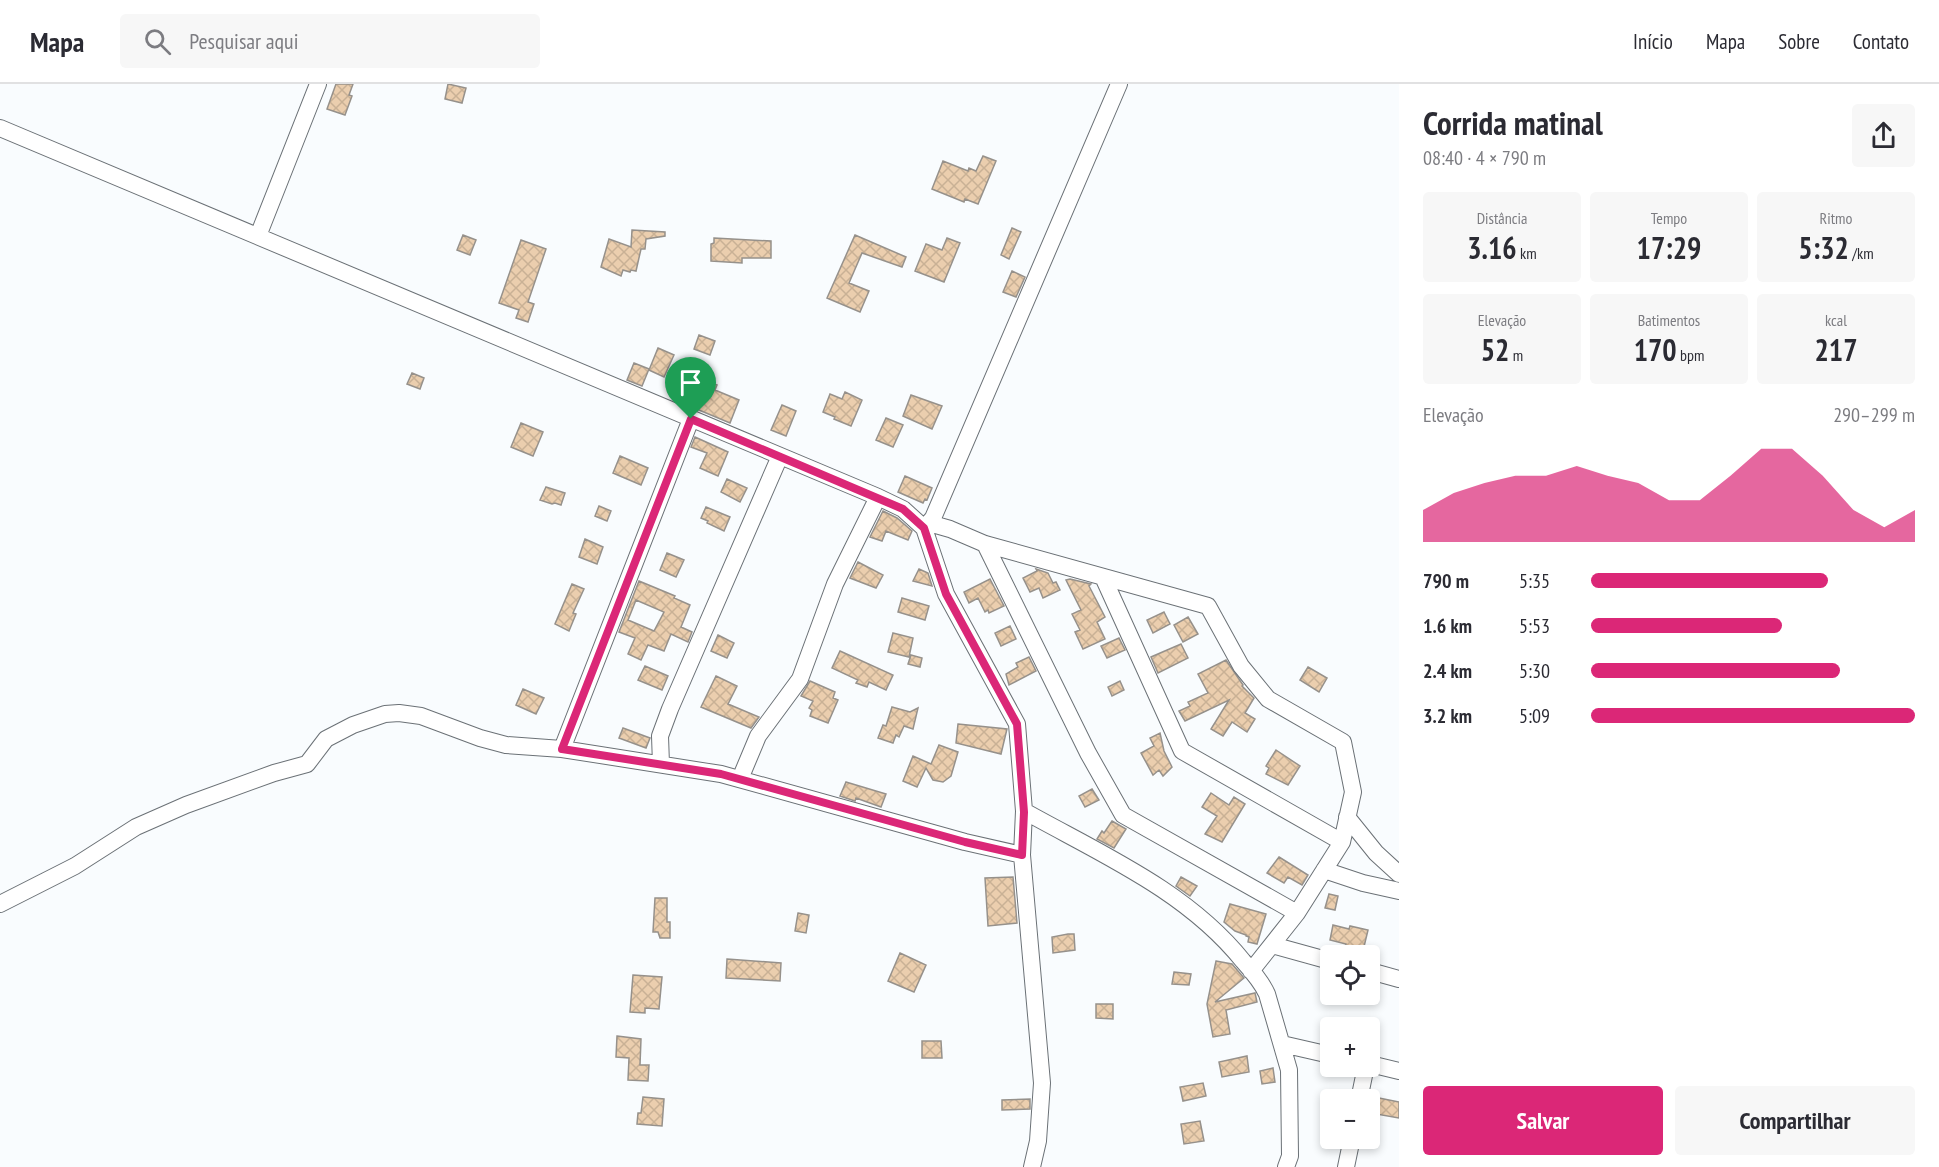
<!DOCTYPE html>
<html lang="pt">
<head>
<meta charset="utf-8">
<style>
  :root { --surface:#fff; --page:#f7f7f7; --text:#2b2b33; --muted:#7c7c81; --line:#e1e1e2; --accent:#db2777 }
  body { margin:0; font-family:"PT Sans Narrow",sans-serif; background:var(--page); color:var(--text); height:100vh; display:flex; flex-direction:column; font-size:22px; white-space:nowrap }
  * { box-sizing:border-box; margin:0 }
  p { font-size:20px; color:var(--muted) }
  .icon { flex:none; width:33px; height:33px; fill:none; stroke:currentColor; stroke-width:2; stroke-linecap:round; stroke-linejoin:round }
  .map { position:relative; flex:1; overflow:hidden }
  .panel { display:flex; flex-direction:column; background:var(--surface); width:540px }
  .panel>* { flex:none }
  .controls { position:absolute; left:1320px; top:861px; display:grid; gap:12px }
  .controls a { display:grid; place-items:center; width:60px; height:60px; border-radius:6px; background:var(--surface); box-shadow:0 3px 9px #0003; font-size:30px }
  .pin { position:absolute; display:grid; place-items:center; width:51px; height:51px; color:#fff; margin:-62px -26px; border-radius:50% 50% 50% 0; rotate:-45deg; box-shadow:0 0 6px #0007 }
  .pin .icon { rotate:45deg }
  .round { display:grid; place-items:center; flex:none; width:63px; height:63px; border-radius:6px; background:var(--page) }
  .overview { display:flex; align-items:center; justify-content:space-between; height:102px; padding:0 24px }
  h1 { font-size:33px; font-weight:600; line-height:45px }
  .metrics { display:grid; grid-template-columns:repeat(3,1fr); gap:9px; height:102px; padding:6px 24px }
  .metrics div { display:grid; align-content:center; border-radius:6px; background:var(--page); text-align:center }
  .metrics b { font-size:30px; font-weight:600 }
  .metrics small { font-size:16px; font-weight:400 }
  .metrics p { font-size:16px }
  .chart { height:168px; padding:12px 24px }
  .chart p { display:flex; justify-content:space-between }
  .chart svg { width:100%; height:108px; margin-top:6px; fill:var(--accent); opacity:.7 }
  .cta { display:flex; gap:12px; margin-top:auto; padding:12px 24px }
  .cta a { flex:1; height:69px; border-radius:6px; background:var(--accent); color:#fff; font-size:24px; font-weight:600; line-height:69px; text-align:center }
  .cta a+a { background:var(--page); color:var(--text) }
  ul { padding:0 24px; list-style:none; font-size:20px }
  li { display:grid; grid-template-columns:96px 72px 1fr; align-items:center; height:45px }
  li i { height:15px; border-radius:8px; background:var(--accent) }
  header { display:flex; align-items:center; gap:36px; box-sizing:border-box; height:84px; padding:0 30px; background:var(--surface); border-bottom:2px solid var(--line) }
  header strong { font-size:28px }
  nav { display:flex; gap:33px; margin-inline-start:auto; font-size:21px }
  .search { width:420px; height:54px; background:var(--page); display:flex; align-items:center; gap:15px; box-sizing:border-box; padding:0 21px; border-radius:6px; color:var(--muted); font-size:22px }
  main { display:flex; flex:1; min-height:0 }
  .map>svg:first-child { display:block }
</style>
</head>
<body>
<header>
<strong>Mapa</strong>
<div class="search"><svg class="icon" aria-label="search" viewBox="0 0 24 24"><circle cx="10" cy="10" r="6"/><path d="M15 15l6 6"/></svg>Pesquisar aqui</div>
<nav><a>Início</a><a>Mapa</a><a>Sobre</a><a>Contato</a></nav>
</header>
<main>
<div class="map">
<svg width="1399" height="1083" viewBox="0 0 1399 1083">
  <defs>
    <pattern id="building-cross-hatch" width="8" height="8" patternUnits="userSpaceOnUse" patternTransform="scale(1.5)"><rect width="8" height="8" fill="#ebceae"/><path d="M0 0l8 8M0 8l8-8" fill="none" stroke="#c9b195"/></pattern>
  </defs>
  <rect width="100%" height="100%" fill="#f9fcfe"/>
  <path fill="url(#building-cross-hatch)" stroke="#96918b" stroke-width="1.5" fill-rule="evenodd" d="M336,0h17l-4,11 3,1 -7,19 -18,-6z
    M448,0l18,4 -4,15 -17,-4z
    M983,72l13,5 -18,43 -13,-5 -1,3 -32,-13 11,-28 25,10 1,-3 7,3z
    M1012,144l9,4 -12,27 -8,-4z
    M632,146l33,2v4l-19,3 -1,10h-4l-5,22 -5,-1 -1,2 -7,-2 -2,6 -20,-9 8,-28 22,8z
    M463,151l13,5 -6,15 -13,-5z
    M855,151l51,22 -4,10 -40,-14 -13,30 20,8 -9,21 -33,-14z
    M714,154l57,3v17h-29v5l-31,-2v-17l3,-1z
    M947,154l13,5 -16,39 -29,-11 11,-27 16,6z
    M521,156l25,9 -18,53 6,2 -6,18 -12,-4 3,-8 -20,-7z
    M1012,187l13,6 -9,20 -13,-5z
    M699,251l16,6 -5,14 -16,-6z
    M658,264l16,7 -10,22 -15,-7z
    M634,279l15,6 -7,17 -15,-6z
    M412,289l12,5 -4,11 -13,-5z
    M701,295l16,6 -2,5 24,10 -9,23 -55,-23 7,-19 16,6z
    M845,308l17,8 -11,26 -17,-7 1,-2 -12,-5 7,-18 12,5z
    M911,311l31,11 -10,23 -29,-13z
    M782,321l14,6 -10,25 -15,-6z
    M886,334l17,7 -10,22 -17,-7z
    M521,339l22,9 -10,24 -22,-9z
    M695,353l33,15 -10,24 -18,-8 7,-15 -16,-6z
    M620,372l28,12 -7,17 -28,-12z
    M905,392l27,12 -5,12 -2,-1 -2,4 -25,-11z
    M727,395l20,9 -7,14 -19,-10z
    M546,403l19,6 -4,12 -6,-2 -3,1 -12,-4z
    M599,422l12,5 -4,10 -12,-5z
    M706,423l24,10 -6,14 -17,-8 1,-2 -7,-3z
    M883,427l14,7 15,13 -4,9 -22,-9 -4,10 -12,-4z
    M585,455l18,8 -6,17 -18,-7z
    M667,469l17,7 -8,17 -16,-7z
    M858,478l25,13 -7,13 -26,-10z
    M919,485l9,4 4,13 -19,-5z
    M1036,485l12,4 5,10 3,-1 4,8 -17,8 -4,-10 -9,4 -7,-14 14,-7z
    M990,495l14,27 -15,7 -1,-3 -3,2 -7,-14 -9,5 -5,-11z
    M1070,495l21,5 -2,2 16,31 -8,5 8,17 -22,10 -8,-17 5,-2 -8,-16 9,-4 -15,-30z
    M639,497l36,15 -1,2 16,7 -9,22 11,5 -4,10 -17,-8 -7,17 -16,-6 -7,15 -13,-6 7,-16 -16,-6zM636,516l28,12 -10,19 -26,-11z
    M572,500l12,5 -11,24 3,1 -7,17 -14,-7z
    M902,514l27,8 -4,14 -27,-8z
    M1164,528l6,12 -17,9 -6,-13z
    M1188,533l10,17 -15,8 -9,-17z
    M1010,542l6,13 -15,7 -6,-13z
    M893,549l20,5 -4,19 -21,-5z
    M718,551l16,8 -7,15 -16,-7z
    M1119,554l6,12 -18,8 -6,-12z
    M1181,560l7,14 -30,15 -7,-16z
    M840,567l53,24 -7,15 -17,-8 -2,5 -11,-4 2,-3 -26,-12z
    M911,571l11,3 -2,9 -12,-3z
    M1029,573l7,14 -27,14 -3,-11 12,-7 -2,-4z
    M1226,576l17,25 -1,1 12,12 -9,15 10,6 -8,13 -15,-10 -9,14 -12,-7 18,-29 -44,21 -6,-10 11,-5 -2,-4 20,-9 -10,-19z
    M645,582l23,10 -6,14 -24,-10z
    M1308,583l19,11 -8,14 -19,-12z
    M716,592l21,10 -9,18 31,13 -8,11 -50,-21z
    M810,597l25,11 -2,6 5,2 -10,23 -18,-7 2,-6 -3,-2 4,-7 -12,-5z
    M1120,597l4,9 -12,6 -4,-9z
    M523,605l21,9 -8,16 -20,-9z
    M892,623l18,5 8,-4 -5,21 -9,-3 -5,11 -3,-2 -3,8 -15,-5 5,-13 3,1z
    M958,640l49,5 -6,25 -45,-11z
    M623,644l27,10 -4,10 -27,-10z
    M1160,649l4,18 8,16 -9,9 -4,-6 -6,5 -12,-22 13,-7 -4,-8z
    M939,661l19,7 -7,24 -8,6 -10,-2 -7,-12 -9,19 -14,-6 10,-25 18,8z
    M1276,666l24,16 -12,19 -22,-11 3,-6 -3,-2z
    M846,698l40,12 -5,13 -25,-9 -1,3 -15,-5z
    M1092,705l7,11 -14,7 -6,-11z
    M1211,709l18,12 5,-8 11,7 -23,38 -17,-8 12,-18 -15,-9z
    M1112,737l14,8 -12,19 -17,-9 5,-8 2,2z
    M1279,773l29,18 -6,10 -14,-8 -4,6 -17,-10z
    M1013,793l4,46 -29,3 -3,-48z
    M1181,793l16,9 -7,10 -14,-10z
    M1329,810l9,2 -3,14 -10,-2z
    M655,814h12v24h3v16h-10l-2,-6h-5z
    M1230,820l36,10 -9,30 -9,-2 1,-5 -3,-1v-1l-11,-4 -11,-9z
    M798,829l11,2 -3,18 -11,-2z
    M1333,841l16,4 1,-3 18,4 -6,25 -18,-4 2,-7 -16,-4z
    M1068,850h6l1,16 -22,3 -1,-16z
    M900,869l26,12 -12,27 -26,-11z
    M727,875l54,4 -1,18 -54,-3z
    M1216,877l16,3 12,14 -29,24 40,-9 2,9 -31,8 4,24 -17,3 -6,-33z
    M1174,888l17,2 -2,11 -17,-1z
    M633,891l29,2 -3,32 -14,-1v5l-15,-1z
    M1096,920h17v15l-17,-1z
    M617,952l24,3 -1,26h9l-1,16 -20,-1 1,-22 -13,-1z
    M922,957h19l1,17h-20z
    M1247,972l2,16 -27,5 -3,-15z
    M1273,984l2,14 -13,2 -2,-13z
    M1203,999l3,13 -23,5 -3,-14z
    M643,1013l21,2 -2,27 -25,-2 1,-11h3z
    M1379,1014l20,4v16l-23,-4z
    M1030,1015v10l-28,1v-10z
    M1200,1037l4,20 -20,3 -3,-20z"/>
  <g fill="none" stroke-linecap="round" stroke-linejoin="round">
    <g stroke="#6b7176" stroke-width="18">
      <path id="minor" d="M0,44l878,369 25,12 21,19 22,66 71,130 7,87 -2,44 20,228 -4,58 -6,26
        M258,152l60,-152
        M929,439l21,6 35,15 223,62 33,60 27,33 75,43 10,50 -11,50 -45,71 -46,58
        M924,444l9,-10 186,-434
        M985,460l103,209 35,62 174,98
        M1103,493l79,174 160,91
        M562,665l129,-330
        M661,680l-1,-28 10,-27 110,-253
        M740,695l18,-43 42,-57 35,-95 43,-87
        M1024,727c77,43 163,80 219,150 9,10 18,20 24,33l22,76 1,86 -4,11
        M1347,733l29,36 23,21
        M1324,786l39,13 36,8
        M0,820l75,-38 61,-39 50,-22 88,-32 33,-9 19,-25 27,-14 32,-11 14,-1 22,3 59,22 26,7 56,4 159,25 244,68 57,13
        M1272,861l58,16
        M1370,887l29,8
        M1282,960l48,11
        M1370,980l29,7
        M1359,1016l7,-34
        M1346,1083l6,-29"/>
    </g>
    <use href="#minor" stroke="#fff" stroke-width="16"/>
  </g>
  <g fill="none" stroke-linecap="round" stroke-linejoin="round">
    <g stroke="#fff" stroke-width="12">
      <path id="route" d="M691,335l212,90 21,19 22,66 71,130 7,88 -2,43 -57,-13 -244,-68 -159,-25z"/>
    </g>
    <use href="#route" stroke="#db2777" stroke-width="8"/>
  </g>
</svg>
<div class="controls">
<a><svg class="icon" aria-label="locate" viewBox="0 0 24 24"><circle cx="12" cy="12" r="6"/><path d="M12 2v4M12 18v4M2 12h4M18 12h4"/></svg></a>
<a>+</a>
<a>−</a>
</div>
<div class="pin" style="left:691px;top:335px;background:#1e9e55"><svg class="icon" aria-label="arrive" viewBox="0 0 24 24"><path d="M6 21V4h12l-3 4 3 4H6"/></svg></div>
</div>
<section class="panel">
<div class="overview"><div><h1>Corrida matinal</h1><p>08:40 · 4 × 790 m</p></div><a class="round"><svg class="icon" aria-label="share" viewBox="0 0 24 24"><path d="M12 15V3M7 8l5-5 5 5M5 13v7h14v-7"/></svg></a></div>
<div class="metrics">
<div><p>Distância</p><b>3.16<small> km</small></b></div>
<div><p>Tempo</p><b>17:29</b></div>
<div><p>Ritmo</p><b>5:32<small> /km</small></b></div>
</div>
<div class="metrics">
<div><p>Elevação</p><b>52<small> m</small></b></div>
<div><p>Batimentos</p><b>170<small> bpm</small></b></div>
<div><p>kcal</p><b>217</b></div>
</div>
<div class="chart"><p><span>Elevação</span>290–299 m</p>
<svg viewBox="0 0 160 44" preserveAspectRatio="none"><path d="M0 44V31L10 24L20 20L30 17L40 17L50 13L60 17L70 20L80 27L90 27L100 17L110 6L120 6L130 17L140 31L150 38L160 31V44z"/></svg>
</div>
<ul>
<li><b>790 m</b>5:35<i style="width:73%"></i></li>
<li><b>1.6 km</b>5:53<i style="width:59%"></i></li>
<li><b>2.4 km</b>5:30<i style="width:77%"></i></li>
<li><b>3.2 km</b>5:09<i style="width:100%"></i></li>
</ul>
<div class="cta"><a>Salvar</a><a>Compartilhar</a></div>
</section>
</main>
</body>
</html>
